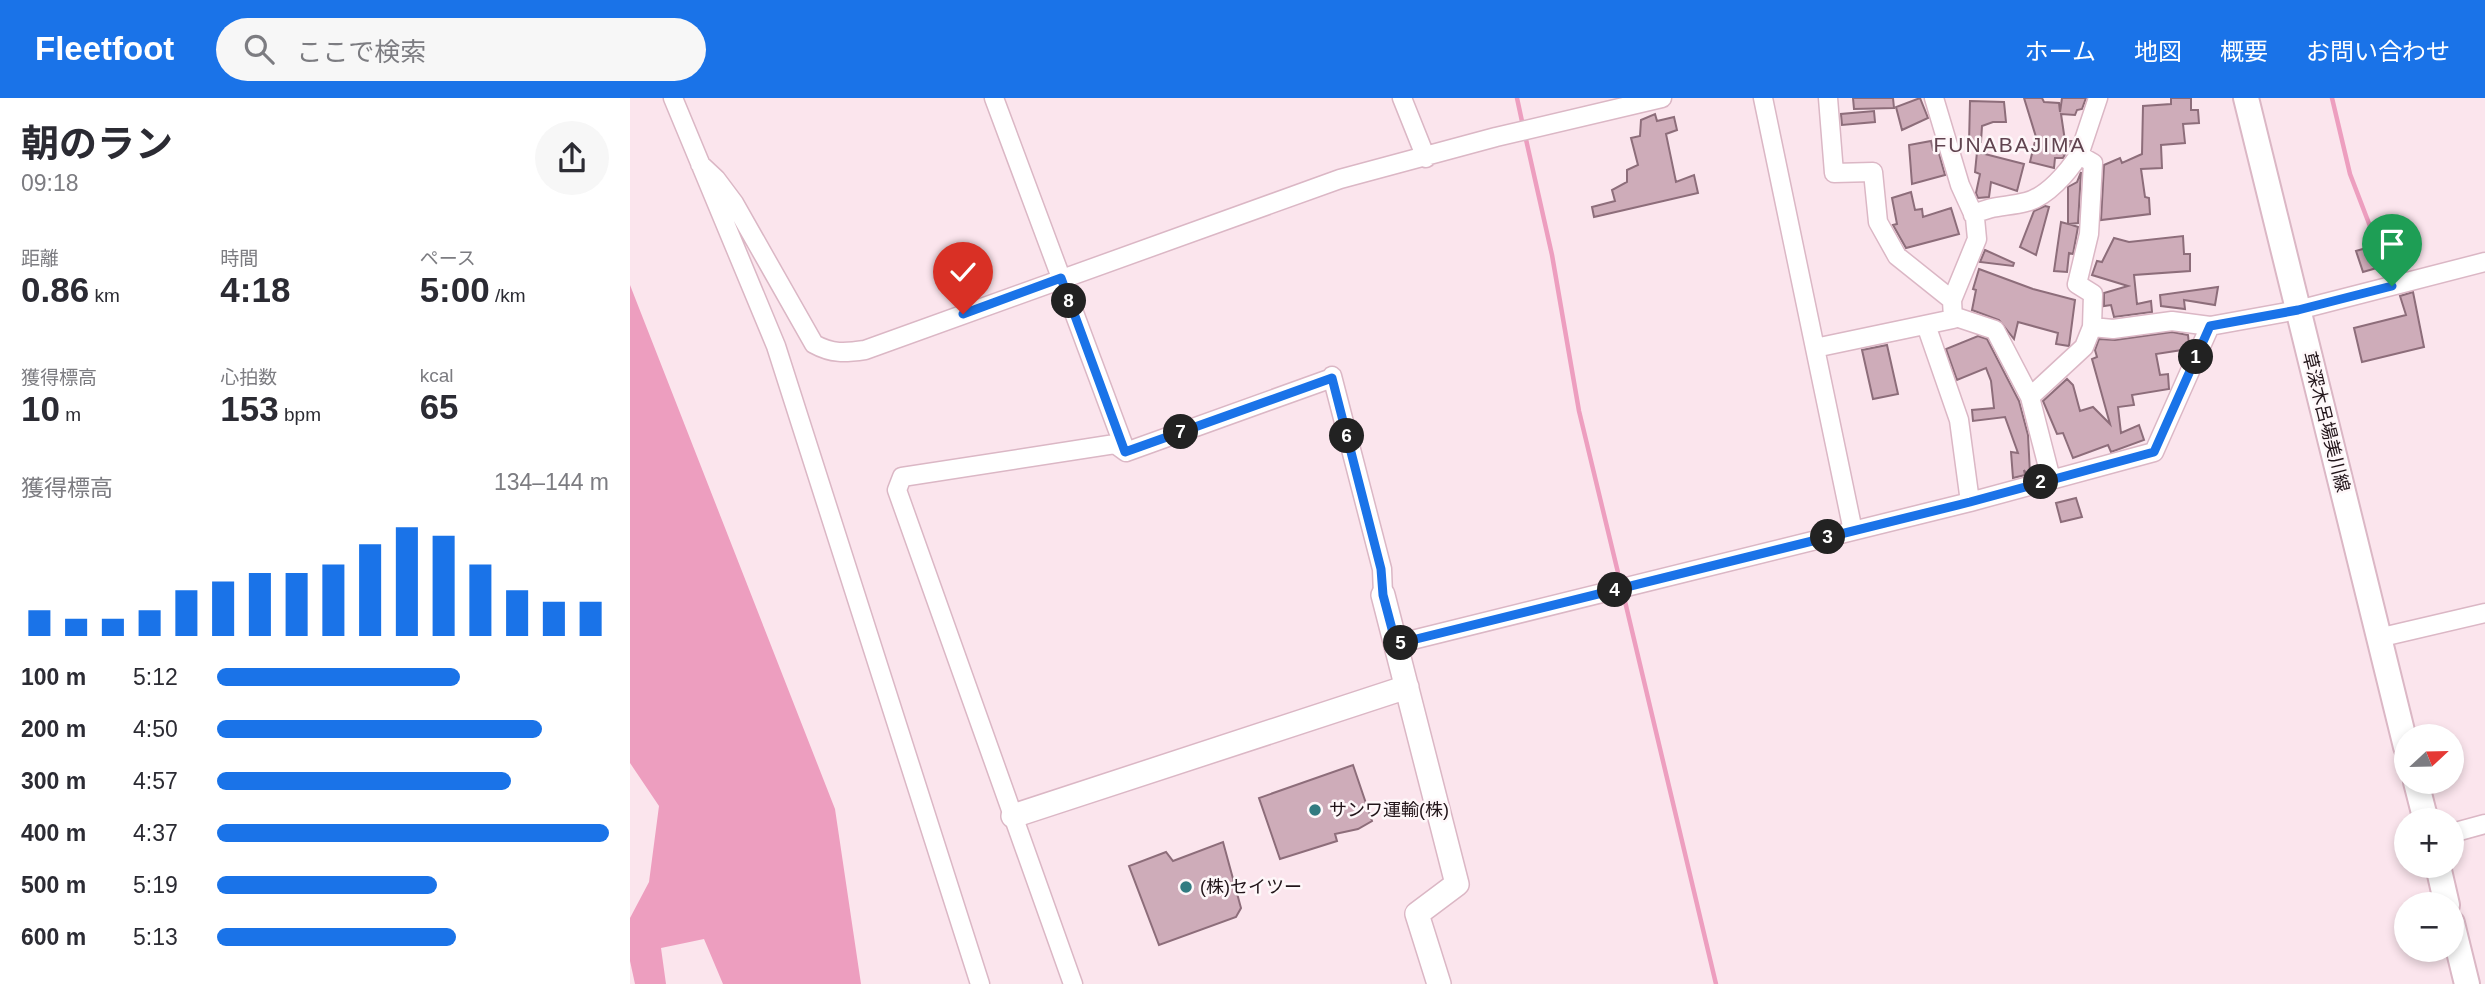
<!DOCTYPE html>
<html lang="ja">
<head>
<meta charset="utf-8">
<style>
  :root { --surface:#fff; --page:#f7f7f7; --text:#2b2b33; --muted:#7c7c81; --accent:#1a73e8 }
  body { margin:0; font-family:Helvetica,"Noto Sans JP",sans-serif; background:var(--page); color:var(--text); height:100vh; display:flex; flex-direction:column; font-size:26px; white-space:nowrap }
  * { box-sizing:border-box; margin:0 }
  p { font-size:23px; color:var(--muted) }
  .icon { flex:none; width:38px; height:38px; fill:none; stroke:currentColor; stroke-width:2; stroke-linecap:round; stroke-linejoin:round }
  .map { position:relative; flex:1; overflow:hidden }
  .details { display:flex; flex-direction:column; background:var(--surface); width:630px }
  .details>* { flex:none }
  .needle { width:46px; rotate:68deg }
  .tools { position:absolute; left:1764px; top:626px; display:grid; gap:14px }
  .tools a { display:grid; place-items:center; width:70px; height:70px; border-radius:50%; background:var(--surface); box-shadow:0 4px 10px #0003; font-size:35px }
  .pin { position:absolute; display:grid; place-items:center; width:60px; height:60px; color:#fff; margin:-72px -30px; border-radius:50% 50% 50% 0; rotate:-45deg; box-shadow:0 0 7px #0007 }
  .pin .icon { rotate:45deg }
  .km { position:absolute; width:35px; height:35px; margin:-18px; border-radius:50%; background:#222; color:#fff; font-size:19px; line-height:35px; text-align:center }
  .round { display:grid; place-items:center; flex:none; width:74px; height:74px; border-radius:37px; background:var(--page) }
  .overview { display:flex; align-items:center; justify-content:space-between; height:119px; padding:0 21px }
  h1 { font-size:38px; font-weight:700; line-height:52px }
  .figures { display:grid; grid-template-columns:repeat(3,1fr); gap:10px; height:119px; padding:7px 21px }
  .figures div { display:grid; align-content:center }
  .figures b { font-size:35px; font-weight:700 }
  .figures small { font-size:19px; font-weight:400 }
  .figures p { font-size:19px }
  .chart { height:196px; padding:14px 21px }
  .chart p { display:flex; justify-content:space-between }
  .chart svg { width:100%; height:126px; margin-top:7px; stroke:var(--accent); stroke-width:6 }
  ul { padding:0 21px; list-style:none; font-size:23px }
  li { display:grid; grid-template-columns:112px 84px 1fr; align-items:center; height:52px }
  li i { height:18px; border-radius:9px; background:var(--accent) }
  header { display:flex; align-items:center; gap:42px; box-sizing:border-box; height:98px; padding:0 35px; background:var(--accent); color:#fff }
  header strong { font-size:33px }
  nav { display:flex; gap:38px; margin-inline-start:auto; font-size:24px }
  .search { width:490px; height:63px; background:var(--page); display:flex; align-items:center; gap:18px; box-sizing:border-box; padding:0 24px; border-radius:38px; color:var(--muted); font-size:26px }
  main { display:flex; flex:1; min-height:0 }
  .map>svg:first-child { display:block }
</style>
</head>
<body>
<header>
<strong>Fleetfoot</strong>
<div class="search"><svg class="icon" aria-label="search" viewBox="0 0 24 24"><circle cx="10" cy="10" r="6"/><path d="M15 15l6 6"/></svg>ここで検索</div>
<nav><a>ホーム</a><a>地図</a><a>概要</a><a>お問い合わせ</a></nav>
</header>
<main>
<section class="details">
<div class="overview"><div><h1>朝のラン</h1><p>09:18</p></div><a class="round"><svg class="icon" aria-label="share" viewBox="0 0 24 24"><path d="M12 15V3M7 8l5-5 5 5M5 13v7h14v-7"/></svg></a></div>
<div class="figures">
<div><p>距離</p><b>0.86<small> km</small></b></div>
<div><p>時間</p><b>4:18</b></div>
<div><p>ペース</p><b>5:00<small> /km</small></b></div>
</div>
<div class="figures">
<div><p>獲得標高</p><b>10<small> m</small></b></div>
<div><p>心拍数</p><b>153<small> bpm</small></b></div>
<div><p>kcal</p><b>65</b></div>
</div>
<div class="chart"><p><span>獲得標高</span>134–144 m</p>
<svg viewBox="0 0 160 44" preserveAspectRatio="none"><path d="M5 44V35M15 44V38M25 44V38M35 44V35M45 44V28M55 44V25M65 44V22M75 44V22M85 44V19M95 44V12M105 44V6M115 44V9M125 44V19M135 44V28M145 44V32M155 44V32"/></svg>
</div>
<ul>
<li><b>100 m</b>5:12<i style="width:62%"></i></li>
<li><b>200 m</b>4:50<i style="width:83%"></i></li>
<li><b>300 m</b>4:57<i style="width:75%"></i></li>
<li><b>400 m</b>4:37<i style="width:100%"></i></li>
<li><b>500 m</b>5:19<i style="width:56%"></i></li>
<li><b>600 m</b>5:13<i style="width:61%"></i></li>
</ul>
</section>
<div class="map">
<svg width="1855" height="886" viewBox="0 0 1855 886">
  <rect width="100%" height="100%" fill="#fbe5ed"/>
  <path fill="#ed9ebf" d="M0,187l205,524 26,175h-138l-19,-45 -43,9 5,36h-31l-5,-23v-43l19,-36 10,-76 -29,-43z"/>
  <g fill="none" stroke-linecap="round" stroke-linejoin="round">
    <path stroke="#ed9ebf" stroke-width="4.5" d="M887,0l6,28
      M1702,0l18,76 23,60
      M895,37l27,120 27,156 42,174
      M993,495l93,391"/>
  </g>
  <path fill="#ceacb9" stroke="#8d6d7a" stroke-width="2" d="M1223,0h40l1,10 -40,1z
    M1290,0l8,20 -26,12 -6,-23z
    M1394,0h18l2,4 15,1 1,9 2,-14h24l-4,11 -5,1 -2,5 -14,-1 4,27h7l-9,17h-8l-1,10 -24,-6 6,-25z
    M1541,0h20v12h7l1,13 -16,1 2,19 -24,2 1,23 -21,1 4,28 4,1 1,16 -49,6 3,-55 16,-7 2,5 20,-9 1,-48 28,-2z
    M1340,3l34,1 2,20h-13l-11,4 -1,16 -12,1z
    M1244,13l1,11 -33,3 -1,-11z
    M1025,16l2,7 17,-4 3,13 -11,4 10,48 18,-7 4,18 -104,24 -2,-10 23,-6 -3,-11 15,-8v-12l11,-5 -7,-27 9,-2 1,-16z
    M1301,43l2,9h5l7,25 -33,9 -3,-39z
    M1347,54l47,12 -7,27 -26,-9 -2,15 -11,1 -2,-5 4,-19 -5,-2z
    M1451,74l-3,51 -9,1 9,3 -5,27 -4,-1 -2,19 -13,-1 7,-49 7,2v-37l9,-5z
    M1281,94l4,18 7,-1 1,8 28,-9 8,26 -53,14 -13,-23 4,-1 -5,-26z
    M1415,108l4,1 -13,48 -16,-8 14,-36z
    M1553,138l1,18h6v17l-56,4 3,29 14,-3 1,11 -38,5 -3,-12 -7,1v-13l24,-7 -36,-11 5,-14 5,1 12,-24 15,4z
    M1743,148l7,21 -17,5 -7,-21z
    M1355,152l29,13 -1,3 -33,-4z
    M1349,171l54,20 42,11 -6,46 -13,-2 2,-11 -40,-11 -4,17 -15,-19 -27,-10 4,-20 -3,-1z
    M1588,189l-3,18 -31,-5 1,9 -24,-3 -1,-11z
    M1783,194l11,55 -62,15 -8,-34 52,-13 -6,-19z
    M1542,234l16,3 1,10 -1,4 -32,5 4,21 8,-1 1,15 -37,6 2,10 -16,2 3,26 18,-8 5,15 -33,12 -3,-7 -35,13 -10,-25 -6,1 -14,-33 24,-22 6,6 7,26 13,-4 17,17 -18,-65 5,-2 -2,-7 4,-11 16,1z
    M1348,238l9,3 32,62 9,34 2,39 -3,1 -3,-5 1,5 -12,3 -2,-26 7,1 -13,-36 -32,4 -1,-11 22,-2 -3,-27 -5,-13 -29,12 -11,-31z
    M1257,247l11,49 -25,5 -11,-49z
    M1446,400l6,19 -21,5 -5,-19z
    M723,667l19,56 -14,8 -23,5 2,7 -57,18 -21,-61z
    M593,744l18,66 -5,9 -77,28 -30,-79 37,-14 7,9z"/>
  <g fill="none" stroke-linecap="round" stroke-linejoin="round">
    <g stroke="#dbb7c5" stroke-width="21">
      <path id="minor" d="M43,0l103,248 204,638
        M364,0l132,354
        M772,0l24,60
        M1133,0l90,433
        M1198,0l6,75 39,-1 5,50 19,34 55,44 25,-61 -2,-21 -15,-33 -26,-87
        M1468,0l-19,57 14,8 -4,71 -12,50 16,10 -1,33 21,2 59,-8 38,5 88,-16 187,-48
        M70,66l16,15 18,24 80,141c18,10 31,9 51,6l475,-171 156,-42 166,-39
        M1343,117c18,-10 34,-8 53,-13 21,-5 42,-30 53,-47
        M1323,218l42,14 35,67
        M1296,227l33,95 11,82
        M1185,250l138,-29 -1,-19
        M702,278l50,193 1,26
        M1421,381l-21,-82 54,-50 8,-20
        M1748,540l107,-25
        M766,546l574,-142 184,-50 56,-126
        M1822,735l33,-9
        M443,886l-176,-494 5,-13 213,-33 11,8 206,-74"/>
    </g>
    <g stroke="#dbb7c5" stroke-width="26">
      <path id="tertiary" d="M753,497l74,289 -40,30 22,70
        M383,718l394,-129"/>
    </g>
    <g stroke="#dbb7c5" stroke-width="28">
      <path id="secondary" d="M1616,0l160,649
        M1786,684l10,39
        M1808,768l9,39
        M1822,825l15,61"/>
    </g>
    <use href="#minor" stroke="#fff" stroke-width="18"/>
    <use href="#tertiary" stroke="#fff" stroke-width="23"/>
    <use href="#secondary" stroke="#fff" stroke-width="24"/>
  </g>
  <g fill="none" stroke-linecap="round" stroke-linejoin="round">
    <g stroke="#fff" stroke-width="14">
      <path id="route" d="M333,216l98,-36 64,174 207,-74 49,191 2,26 13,49 574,-142 184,-50 56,-126 88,-16 94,-24"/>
    </g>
    <use href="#route" stroke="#1a73e8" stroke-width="9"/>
  </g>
  <g fill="#327b81" stroke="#fef7f9" stroke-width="2.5">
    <circle cx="685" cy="712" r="7"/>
    <circle cx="556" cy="789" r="7"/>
  </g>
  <g text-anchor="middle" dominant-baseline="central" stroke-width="5" stroke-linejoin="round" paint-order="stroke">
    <g font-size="18" fill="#211419" stroke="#fef7f9">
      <text transform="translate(1696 324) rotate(76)">草深木呂場美川線</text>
    </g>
    <g font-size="18" fill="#211419" stroke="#fef7f9" text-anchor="start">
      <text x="699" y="712">サンワ運輸(株)</text>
      <text x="570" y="789">(株)セイツー</text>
    </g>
    <g font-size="21" letter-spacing="2" fill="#60434f" stroke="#fef7f9">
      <text x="1380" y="46">FUNABAJIMA</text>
    </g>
  </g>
</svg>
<div class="tools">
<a><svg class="needle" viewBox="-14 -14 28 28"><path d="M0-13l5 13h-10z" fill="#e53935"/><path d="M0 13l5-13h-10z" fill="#7c7c81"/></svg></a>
<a>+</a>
<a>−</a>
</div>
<div class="pin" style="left:1762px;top:188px;background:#1e9e55"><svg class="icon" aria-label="arrive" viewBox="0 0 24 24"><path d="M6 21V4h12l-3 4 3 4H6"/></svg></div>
<div class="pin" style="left:333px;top:216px;background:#d93025"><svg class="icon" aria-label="check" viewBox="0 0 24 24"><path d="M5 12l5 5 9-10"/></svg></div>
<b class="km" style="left:1566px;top:259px">1</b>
<b class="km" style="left:1411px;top:384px">2</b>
<b class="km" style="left:1198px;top:439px">3</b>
<b class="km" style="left:985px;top:492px">4</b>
<b class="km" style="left:771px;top:545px">5</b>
<b class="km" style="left:717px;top:338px">6</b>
<b class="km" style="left:551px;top:334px">7</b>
<b class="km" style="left:439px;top:203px">8</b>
</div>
</main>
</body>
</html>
